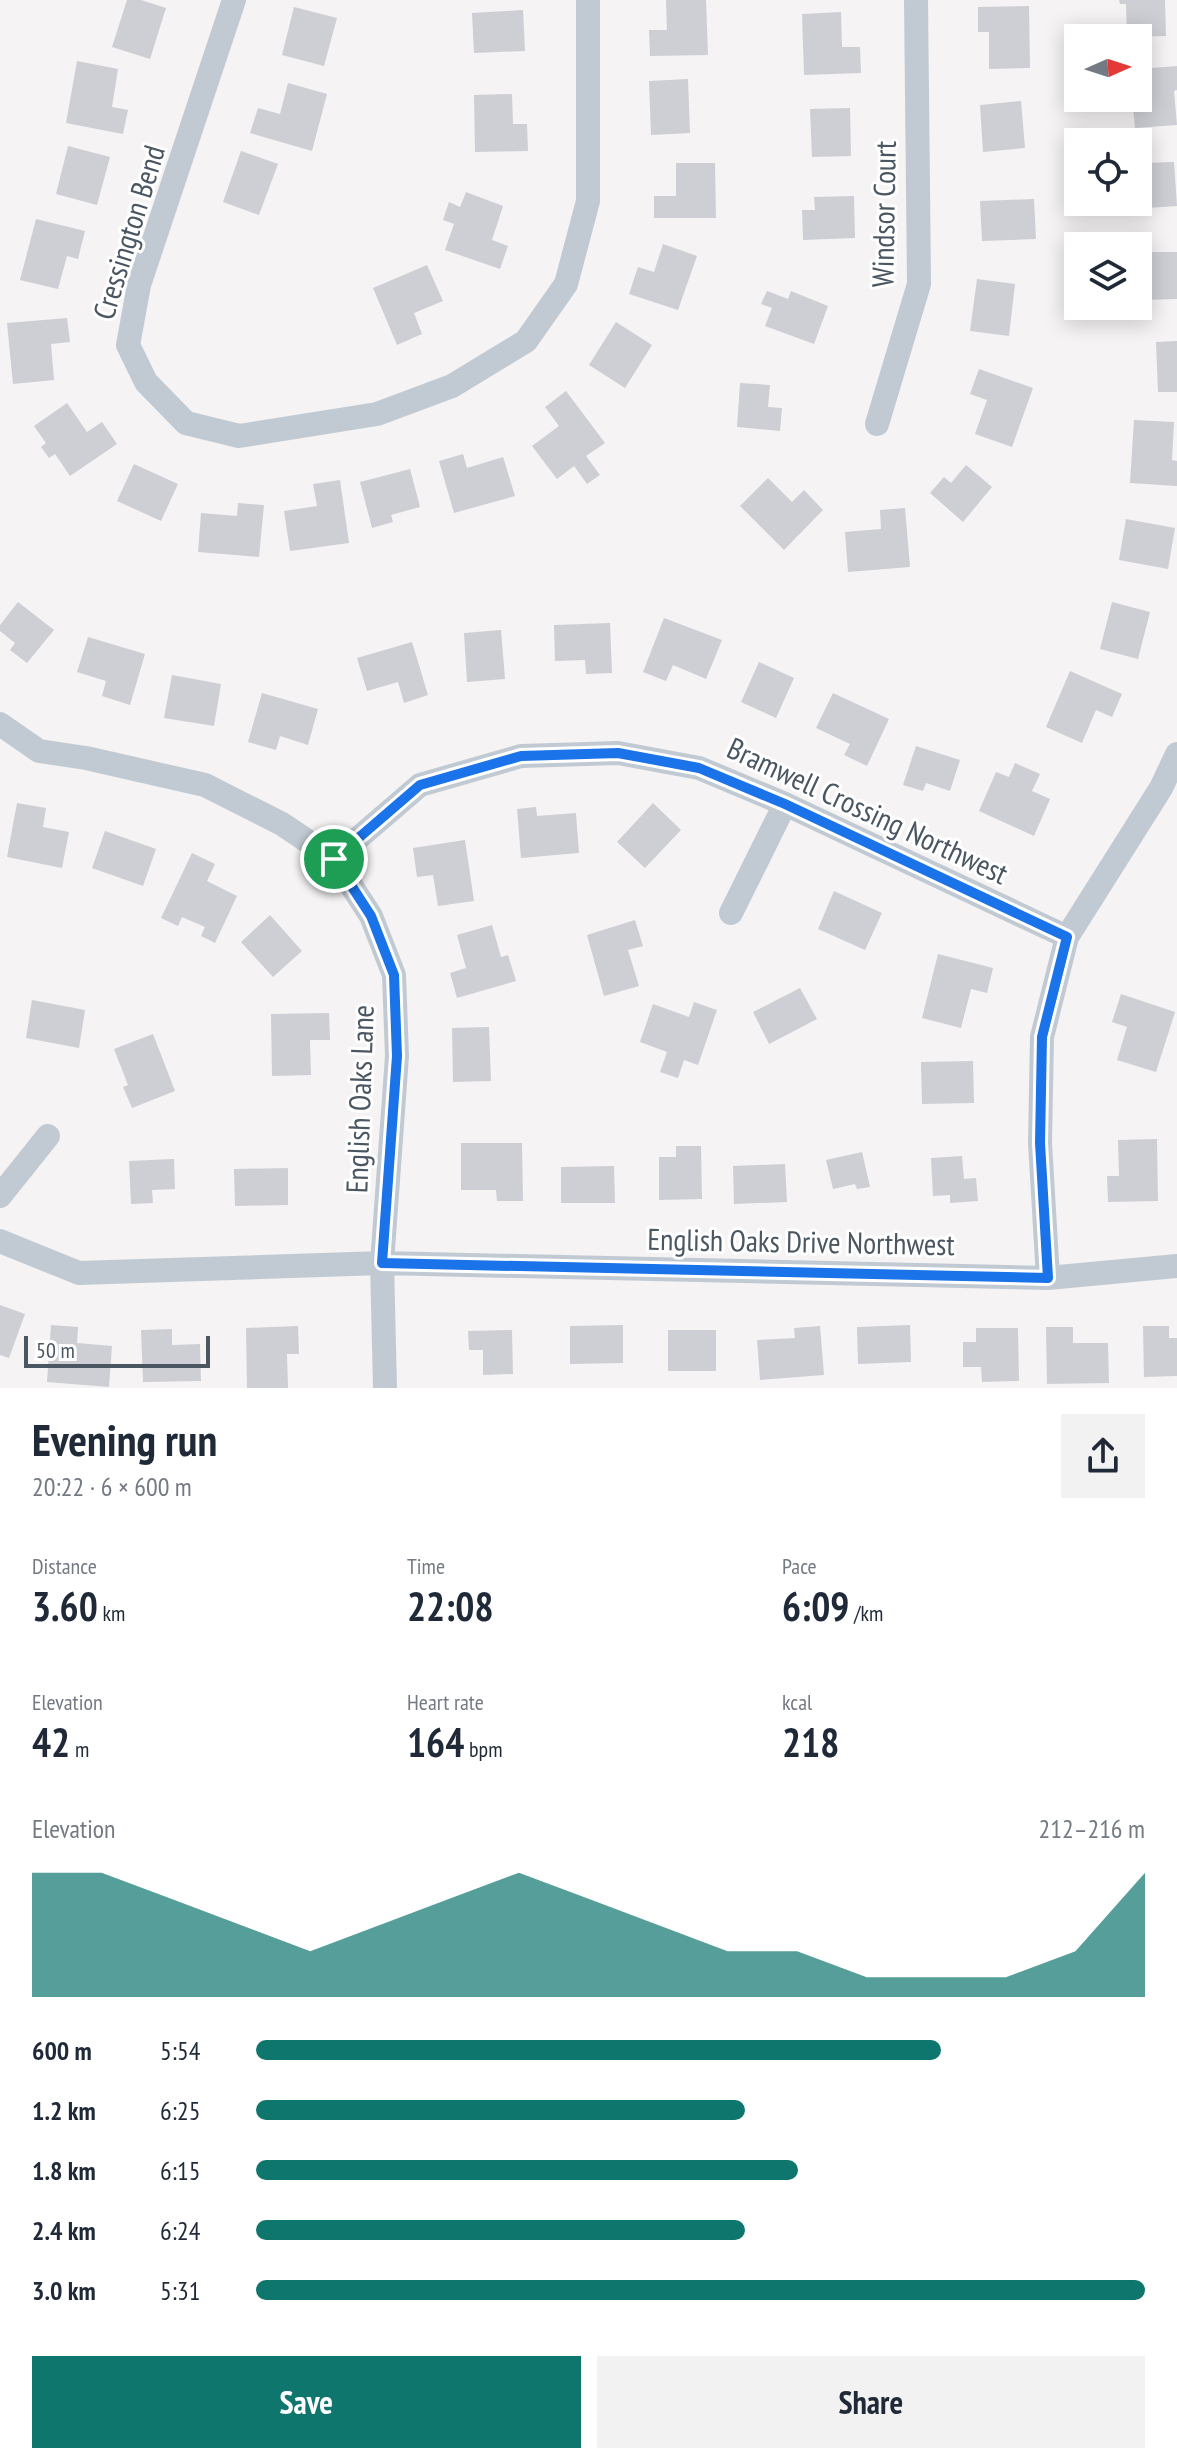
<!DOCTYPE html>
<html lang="en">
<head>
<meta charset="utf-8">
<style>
  :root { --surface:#fff; --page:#f2f2f3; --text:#1f2937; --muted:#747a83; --accent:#0f766e }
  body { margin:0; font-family:"PT Sans Narrow",sans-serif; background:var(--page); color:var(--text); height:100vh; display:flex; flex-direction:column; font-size:30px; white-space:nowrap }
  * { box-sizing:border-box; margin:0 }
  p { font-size:26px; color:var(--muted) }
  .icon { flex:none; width:44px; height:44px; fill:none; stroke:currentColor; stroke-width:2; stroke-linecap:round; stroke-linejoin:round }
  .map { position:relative; height:1388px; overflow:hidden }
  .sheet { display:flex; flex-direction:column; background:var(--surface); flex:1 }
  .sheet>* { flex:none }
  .needle { width:52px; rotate:87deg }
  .fabs { position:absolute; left:1064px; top:24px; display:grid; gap:16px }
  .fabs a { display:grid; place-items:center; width:88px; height:88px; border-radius:0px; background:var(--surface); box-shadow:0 4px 20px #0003; font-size:40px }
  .scale { position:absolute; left:24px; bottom:20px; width:186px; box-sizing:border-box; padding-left:8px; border:4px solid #4a5661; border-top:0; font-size:22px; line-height:28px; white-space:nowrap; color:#4a5661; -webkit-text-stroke:6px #fff; paint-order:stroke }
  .pin { position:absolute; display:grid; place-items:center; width:68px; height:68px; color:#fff; margin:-34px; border:4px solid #fff; border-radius:50%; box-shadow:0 2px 8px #0007 }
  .round { display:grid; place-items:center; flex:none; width:84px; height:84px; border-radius:0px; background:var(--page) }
  .summary { display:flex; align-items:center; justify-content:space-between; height:136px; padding:0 32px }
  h1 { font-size:44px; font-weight:700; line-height:60px }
  .figures { display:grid; grid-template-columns:repeat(3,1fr); gap:12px; height:136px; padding:8px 32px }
  .figures div { display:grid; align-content:center }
  .figures b { font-size:40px; font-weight:700 }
  .figures small { font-size:22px; font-weight:400 }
  .figures p { font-size:22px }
  .chart { height:224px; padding:16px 32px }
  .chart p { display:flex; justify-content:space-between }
  .chart svg { width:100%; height:144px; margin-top:8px; fill:var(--accent); opacity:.7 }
  .cta { display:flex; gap:16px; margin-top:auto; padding:16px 32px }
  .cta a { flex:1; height:92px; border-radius:0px; background:var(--accent); color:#fff; font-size:32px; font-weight:700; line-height:92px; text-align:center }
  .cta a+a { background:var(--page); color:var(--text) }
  ul { padding:0 32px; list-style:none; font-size:26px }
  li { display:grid; grid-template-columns:128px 96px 1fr; align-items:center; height:60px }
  li i { height:20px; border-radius:10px; background:var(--accent) }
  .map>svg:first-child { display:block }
</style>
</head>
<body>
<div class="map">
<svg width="1177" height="1388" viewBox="0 0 1177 1388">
  <rect width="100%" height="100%" fill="#f5f3f3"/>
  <path fill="#cdcfd5" d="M127,0h14l25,8 -16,51 -38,-12z
    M666,0h40l2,55 -58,1 -1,-26h18z
    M1119,0h46l1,36 -39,1 -1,-33h-6z
    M1029,6l1,62 -41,1v-37h-11v-25z
    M294,7l43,11 -13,48 -42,-11z
    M523,10l2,41 -51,2 -2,-40z
    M841,12l1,35h18l1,26 -57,2 -2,-61z
    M77,61l41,8 -6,38 16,3 -5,24 -57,-11z
    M1177,66v24l-3,1 3,34 -42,3 -3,-30h6l1,-29z
    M688,79l2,54 -39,2 -2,-54z
    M288,83l39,11 -15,57 -62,-18 8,-25 22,6z
    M512,94l1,30h14l1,27 -53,1 -1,-57z
    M1021,101l4,47 -42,4 -3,-47z
    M850,108l1,48 -39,1 -2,-48z
    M68,146l42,11 -13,48 -41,-11z
    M241,151l37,13 -19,51 -36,-13z
    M1174,162l3,44 -30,2 -2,-45z
    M676,163h39l1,55h-62v-22h22z
    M466,192l37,14 -11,34 16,6 -8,23 -55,-19 9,-26 -11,-4 6,-18 11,5z
    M854,196l1,42 -52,2 -1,-30h13l-1,-13z
    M1034,199l2,40 -54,2 -2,-40z
    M36,219l49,12 -7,28 -11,-3 -9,33 -38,-9z
    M663,244l34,12 -19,54 -49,-16 9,-27 16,5z
    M1142,252h35v47l-35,1z
    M427,265l16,36 -29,12 8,21 -25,11 -24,-57z
    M977,279l38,5 -6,52 -39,-5z
    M767,291l21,8 3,-8 37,15 -14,38 -49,-18 7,-18 -11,-4z
    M67,318l3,24 -19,2 3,36 -41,4 -6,-61z
    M616,322l36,23 -27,43 -36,-23z
    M1177,341v51h-19l-2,-50z
    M979,369l54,19 -21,59 -37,-13 12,-34 -17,-6z
    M740,383l30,2 -2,22 14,1 -2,23 -43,-4z
    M566,391l39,52 -19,13 14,19 -13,9 -13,-18 -17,13 -25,-33 27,-20 -14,-19z
    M67,403l20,29 15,-10 15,22 -47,32 -15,-22 -6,4 -8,-11 5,-4 -12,-17z
    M1134,420l40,2 -2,38 5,1v25l-47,-3z
    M463,454l4,14 36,-11 12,39 -61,17 -15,-52z
    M134,464l44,20 -17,37 -44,-20z
    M966,465l26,22 -29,35 -33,-29 14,-16 7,6z
    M410,469l10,38 -29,8 2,7 -21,6 -12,-46z
    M768,478l24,24 12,-12 19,20 -39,40 -44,-44z
    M340,480l9,63 -59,8 -6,-40 33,-5 -4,-22z
    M238,503l26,2 -5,52 -61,-5 3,-39 36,3z
    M905,508l5,59 -62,5 -3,-40 36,-3 -1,-19z
    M1126,519l49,9 -7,41 -49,-9z
    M18,602l36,28 -27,33 -17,-13 5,-7 -15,-12v-6z
    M1112,602l38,10 -12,47 -38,-10z
    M664,618l58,22 -16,39 -33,-14 -7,16 -23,-9z
    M610,623l2,50 -26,1 -1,-14 -30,1 -1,-36z
    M501,630l4,49 -38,3 -3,-49z
    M88,637l57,17 -15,51 -28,-9 4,-15 -29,-9z
    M412,642l16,53 -24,8 -6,-21 -31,9 -10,-33z
    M759,662l35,16 -18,40 -35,-16z
    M1070,671l52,23 -10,23 -16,-7 -14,33 -36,-16z
    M172,675l49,9 -7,42 -50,-8z
    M262,693l56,16 -10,36 -28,-9 -4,14 -28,-8z
    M833,693l56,26 -22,47 -23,-11 6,-11 -34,-16z
    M916,746l44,14 -10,31 -24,-8 -3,8 -20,-6z
    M1015,763l25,11 -8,17 18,8 -16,37 -55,-25 17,-39 13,5z
    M17,803l29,5 -3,19 26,5 -7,36 -55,-11z
    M653,803l28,27 -36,38 -28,-26z
    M536,807l1,9 39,-3 3,40 -58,5 -4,-49z
    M105,831l51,18 -13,37 -51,-18z
    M465,840l9,61 -36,5 -5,-31 -16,2 -4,-29z
    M192,853l23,11 -8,17 30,15 -22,47 -14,-7 4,-9 -23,-10 -4,9 -17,-8z
    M834,891l48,22 -17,37 -47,-21z
    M270,915l32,36 -29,26 -32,-35z
    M635,920l8,26 -15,4 11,36 -35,10 -17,-61z
    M492,925l9,32 7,-2 8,26 -59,17 -7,-25 16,-5 -9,-33z
    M938,954l55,14 -6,25 -16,-4 -10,39 -39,-10z
    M800,988l17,31 -48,25 -16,-32z
    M1121,994l54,18 -19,60 -39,-12 10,-33 -15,-5z
    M32,1000l53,10 -6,38 -53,-10z
    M694,1002l23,8 -19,55 -14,-5 -6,18 -18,-6 7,-20 -27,-10 13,-38 36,13z
    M329,1013l1,27h-20l1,35 -39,1 -1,-62z
    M489,1027l2,54 -38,1 -1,-54z
    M153,1034l22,57 -43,17 -9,-21 5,-2 -14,-36z
    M973,1061l1,42 -52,1 -1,-42z
    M1157,1139l1,62 -50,1 -1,-26h12l-1,-36z
    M461,1143h61l1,58h-26l-1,-11h-35z
    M676,1146h25l1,53 -43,1v-43h17z
    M862,1152l8,35 -13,2 -2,-5 -22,5 -7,-29z
    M962,1156l2,23 12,-1 2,23 -28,2v-8l-17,1 -2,-38z
    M174,1159l1,30 -23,1 1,13 -22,1 -2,-43z
    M785,1164l2,38 -53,2 -1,-38z
    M614,1166l1,37h-54v-36z
    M288,1168v37l-53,1 -1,-37z
    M0,1305l25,9 -16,44 -9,-3z
    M51,1325l27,2 -1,16 35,3 -3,41 -62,-5z
    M623,1325v38l-53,1v-38z
    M910,1325l1,37 -53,2 -1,-37z
    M298,1326l1,28h-12l1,34h-41l-1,-60z
    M820,1326l4,49 -64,5 -3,-40 38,-2 -1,-10z
    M1143,1326h26v12h8v38l-33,1z
    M1046,1327h27v16h35l1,40 -62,1z
    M976,1328h42l1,53 -37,1 -1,-15h-18v-25h13z
    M172,1329v16l28,-1 1,37 -58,1 -2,-52z
    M512,1330l1,44 -30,1v-25h-14l-1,-19z
    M668,1330h48v41h-48z"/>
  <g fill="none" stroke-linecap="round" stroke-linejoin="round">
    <path stroke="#c1cad2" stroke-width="24" d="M234,0l-95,285 -11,60 18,37 40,41 53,13 138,-22 75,-28 74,-45 40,-57 22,-83v-201
      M877,424l42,-140 -3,-284
      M0,724l39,27 47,7 119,27 77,39 52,35 37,57 23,59 3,81 -15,207 3,125
      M334,859l86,-74 101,-29 97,-3 81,15 86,36 282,133
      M731,913l54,-109
      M0,1196l48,-60
      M0,1241l79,32 303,-10 666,15 129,-12
      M1048,1278l-8,-135 2,-106 25,-100 94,-149 16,-34"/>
  </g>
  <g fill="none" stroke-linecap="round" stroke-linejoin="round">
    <g stroke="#fff" stroke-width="16">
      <path id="route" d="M618,753l81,15 86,36 282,133 -25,100 -2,106 8,135 -666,-15 15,-207 -3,-81 -23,-59 -37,-57 86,-74 101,-29z"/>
    </g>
    <use href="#route" stroke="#1a73e8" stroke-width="10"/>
  </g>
  <g text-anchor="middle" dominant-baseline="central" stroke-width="6" stroke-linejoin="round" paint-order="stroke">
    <g font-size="30" fill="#4a5661" stroke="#fff">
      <text transform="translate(883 214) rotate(-89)">Windsor Court</text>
      <text transform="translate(128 232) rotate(-73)">Cressington Bend</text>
      <text transform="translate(868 810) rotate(25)">Bramwell Crossing Northwest</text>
      <text transform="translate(359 1099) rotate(-88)">English Oaks Lane</text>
      <text transform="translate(801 1241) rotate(1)">English Oaks Drive Northwest</text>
    </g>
  </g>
</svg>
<div class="fabs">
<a><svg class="needle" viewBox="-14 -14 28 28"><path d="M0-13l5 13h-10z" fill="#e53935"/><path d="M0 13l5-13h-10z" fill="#747a83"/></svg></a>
<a><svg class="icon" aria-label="locate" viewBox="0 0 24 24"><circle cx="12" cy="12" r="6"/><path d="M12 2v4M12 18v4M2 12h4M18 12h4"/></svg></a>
<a><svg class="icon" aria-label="layers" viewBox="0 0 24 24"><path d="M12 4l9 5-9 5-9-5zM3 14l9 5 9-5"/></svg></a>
</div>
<div class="scale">50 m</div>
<div class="pin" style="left:334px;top:859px;background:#1e9e55"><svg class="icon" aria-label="arrive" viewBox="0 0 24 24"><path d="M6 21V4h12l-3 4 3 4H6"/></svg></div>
</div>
<section class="sheet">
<div class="summary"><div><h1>Evening run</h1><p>20:22 · 6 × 600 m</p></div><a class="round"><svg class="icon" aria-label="share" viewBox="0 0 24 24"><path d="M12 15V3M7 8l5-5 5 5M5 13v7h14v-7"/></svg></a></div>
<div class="figures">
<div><p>Distance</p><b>3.60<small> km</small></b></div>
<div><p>Time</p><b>22:08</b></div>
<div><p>Pace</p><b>6:09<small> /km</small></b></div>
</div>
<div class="figures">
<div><p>Elevation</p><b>42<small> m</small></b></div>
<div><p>Heart rate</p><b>164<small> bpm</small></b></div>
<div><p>kcal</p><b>218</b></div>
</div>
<div class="chart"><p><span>Elevation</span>212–216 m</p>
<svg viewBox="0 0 160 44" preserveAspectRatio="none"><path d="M0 44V6L10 6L20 14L30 22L40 30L50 22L60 14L70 6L80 14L90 22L100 30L110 30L120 38L130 38L140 38L150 30L160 6V44z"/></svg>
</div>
<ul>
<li><b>600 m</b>5:54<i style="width:77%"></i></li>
<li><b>1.2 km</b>6:25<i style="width:55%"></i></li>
<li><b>1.8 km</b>6:15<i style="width:61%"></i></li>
<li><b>2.4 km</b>6:24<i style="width:55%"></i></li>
<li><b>3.0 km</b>5:31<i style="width:100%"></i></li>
</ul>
<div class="cta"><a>Save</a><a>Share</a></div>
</section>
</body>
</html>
